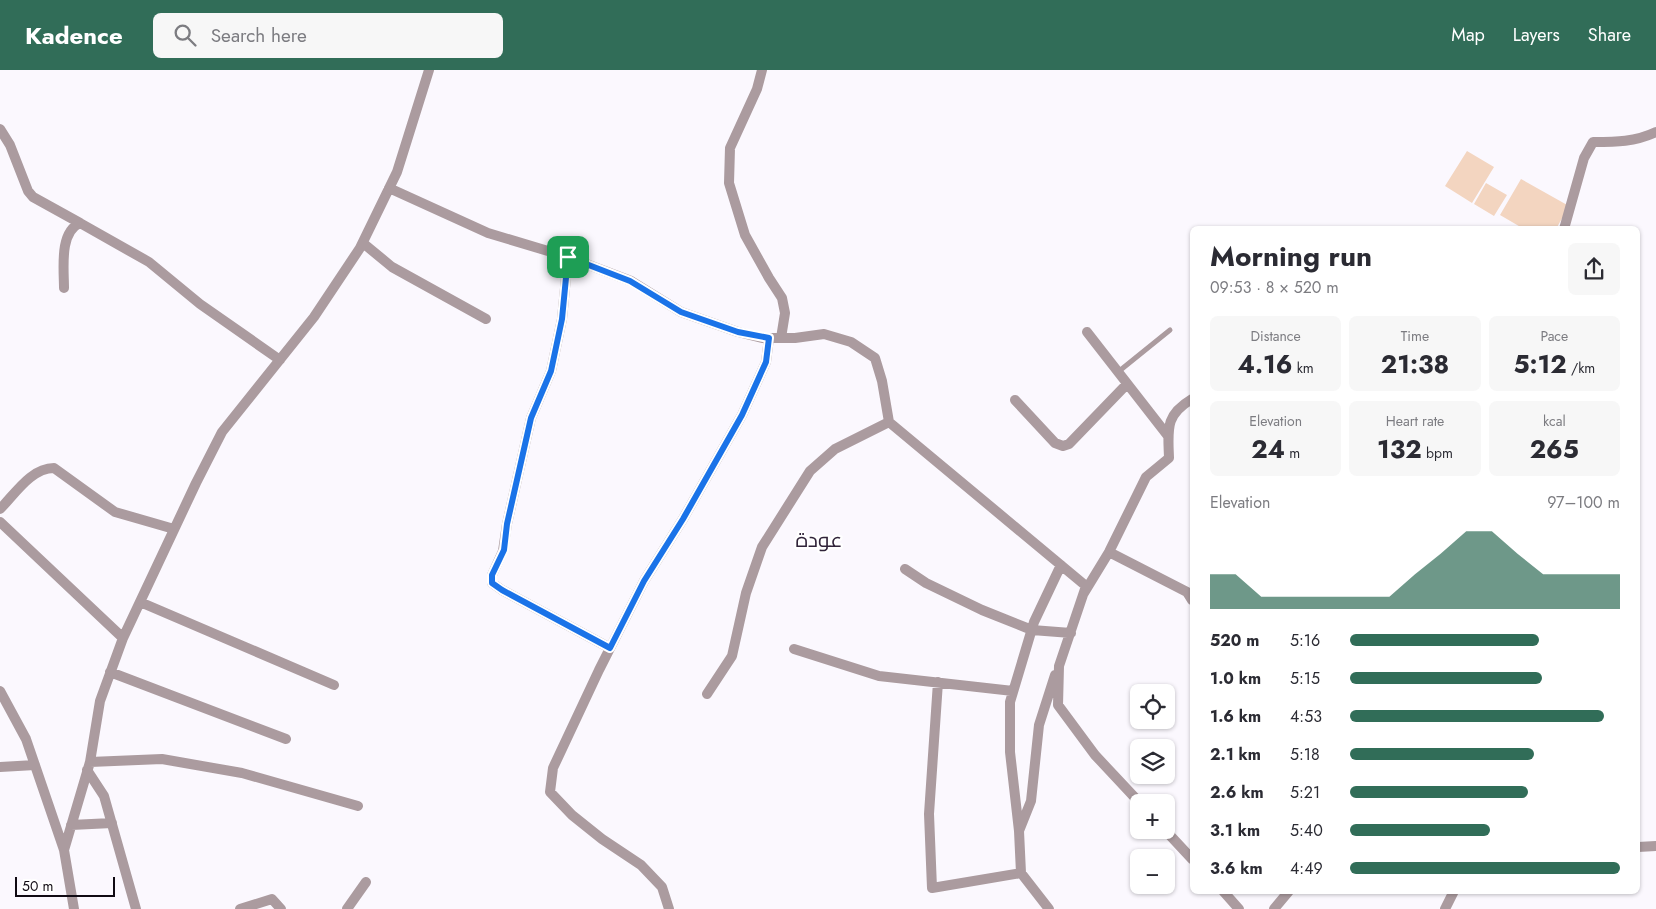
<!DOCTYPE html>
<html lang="en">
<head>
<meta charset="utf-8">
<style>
  :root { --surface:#fff; --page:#f7f7f7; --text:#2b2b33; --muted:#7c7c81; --accent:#316d58 }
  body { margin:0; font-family:Jost,Cairo,sans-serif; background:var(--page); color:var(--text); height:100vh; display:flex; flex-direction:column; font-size:19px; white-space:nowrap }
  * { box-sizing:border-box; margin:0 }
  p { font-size:16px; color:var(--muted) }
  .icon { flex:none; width:28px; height:28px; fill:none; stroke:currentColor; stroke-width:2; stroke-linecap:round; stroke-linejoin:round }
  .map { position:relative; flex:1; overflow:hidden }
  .details { position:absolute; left:1190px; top:156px; width:450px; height:668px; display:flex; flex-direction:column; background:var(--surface); border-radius:8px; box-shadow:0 1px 4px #0004 }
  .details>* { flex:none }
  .tools { position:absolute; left:1130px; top:614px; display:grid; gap:10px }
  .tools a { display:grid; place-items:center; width:45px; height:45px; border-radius:8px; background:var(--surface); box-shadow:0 1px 4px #0004; font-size:25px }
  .scale { position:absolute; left:15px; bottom:12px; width:100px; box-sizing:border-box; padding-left:5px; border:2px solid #100a13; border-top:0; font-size:14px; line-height:18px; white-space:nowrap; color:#100a13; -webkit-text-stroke:4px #fff; paint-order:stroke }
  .pin { position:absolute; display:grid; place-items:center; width:42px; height:42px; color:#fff; margin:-21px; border-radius:10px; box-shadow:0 2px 8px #0006 }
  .round { display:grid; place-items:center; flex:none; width:52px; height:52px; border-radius:8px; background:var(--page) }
  .summary { display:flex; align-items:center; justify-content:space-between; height:85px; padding:0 20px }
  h1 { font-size:28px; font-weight:700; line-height:38px }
  .stats { display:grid; grid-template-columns:repeat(3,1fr); gap:8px; height:85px; padding:5px 20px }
  .stats div { display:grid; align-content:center; border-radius:8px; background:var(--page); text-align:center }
  .stats b { font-size:25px; font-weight:700 }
  .stats small { font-size:14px; font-weight:400 }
  .stats p { font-size:14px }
  .chart { height:140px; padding:10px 20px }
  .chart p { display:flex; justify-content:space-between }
  .chart svg { width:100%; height:90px; margin-top:5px; fill:var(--accent); opacity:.7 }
  ul { padding:0 20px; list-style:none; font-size:16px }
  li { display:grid; grid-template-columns:80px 60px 1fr; align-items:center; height:38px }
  li i { height:12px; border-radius:6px; background:var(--accent) }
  header { display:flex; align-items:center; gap:30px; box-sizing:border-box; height:70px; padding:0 25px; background:var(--accent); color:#fff }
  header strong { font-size:24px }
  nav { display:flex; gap:28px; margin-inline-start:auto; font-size:18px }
  .search { width:350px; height:45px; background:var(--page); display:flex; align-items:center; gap:12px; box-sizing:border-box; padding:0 18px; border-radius:8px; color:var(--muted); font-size:19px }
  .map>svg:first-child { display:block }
</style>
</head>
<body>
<header>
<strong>Kadence</strong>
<div class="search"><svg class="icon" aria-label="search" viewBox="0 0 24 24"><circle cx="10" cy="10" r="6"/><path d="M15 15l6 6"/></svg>Search here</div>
<nav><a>Map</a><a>Layers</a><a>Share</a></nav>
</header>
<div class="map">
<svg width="1656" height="839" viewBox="0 0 1656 839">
  <rect width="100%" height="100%" fill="#fbf8fe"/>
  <path fill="#f3d5c0" d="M1467,81l27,16 -22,36 -27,-17z
    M1521,109l48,27 -13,23h-32l-24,-14z
    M1486,113l21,12 -13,21 -20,-12z"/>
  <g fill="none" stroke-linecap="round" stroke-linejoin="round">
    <path stroke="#ab9b9f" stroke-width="5" d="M1118,302l52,-42"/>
    <path stroke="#ab9b9f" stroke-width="10" d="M762,0l-5,19 -27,59 -1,35 16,52 24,43 13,20 3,15 -4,25
      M0,59l10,16 18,46 5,6 47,26
      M389,118l99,45 80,24 63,24 50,31 57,20 24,6h33l29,-4 27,8 24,16 7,23 7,41 197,164 -27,80 -1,39 37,50 44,47
      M1564,159l20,-71 9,-16c23,0 42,0 63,-10
      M363,173l29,24 94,52
      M568,187l-6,62 -11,52 -20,47 -24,106 -4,27 -11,24v8l10,7 108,58
      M64,218c0,-19 -5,-56 16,-65l69,39 51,42 80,56
      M1087,262l81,104
      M1015,330l40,43 8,3 6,-2 58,-60
      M0,439c15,-15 31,-41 54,-41l61,44 59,17
      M0,452l123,116
      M1109,482l78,40 5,8
      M905,499l21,14 56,27 50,20 39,3
      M1084,523l25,-41 37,-75 23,-19c-1,-29 -4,-43 23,-59
      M140,532l194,83
      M794,579l85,27 134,15
      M110,602l176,67
      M938,612l-9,132 3,74 89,-15
      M0,621l26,48 38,111 10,59
      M707,624l25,-38 14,-63 16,-46 48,-76 25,-22 54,-27
      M90,692l72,-3 80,14 116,33
      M0,697l35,-2
      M87,700l17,26 32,113
      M71,755l41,-2
      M1165,760l27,29
      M1019,761l-9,-79v-50l24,-80 27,-57
      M1638,777l18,-1
      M64,780l26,-88 10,-61 23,-63 73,-155 26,-51 92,-115 46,-69 37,-76 32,-102
      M1223,821l16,18
      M240,839l32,-10 9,10
      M347,839l19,-27
      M669,839l-7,-22 -21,-22 -39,-26 -30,-24 -22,-23 3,-24 46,-98 45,-89 39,-62 59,-104 24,-53 3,-24
      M1049,839l-28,-36 -2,-42 12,-30 8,-76 16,-50
      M1274,839l15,-18
      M1445,839l9,-18"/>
  </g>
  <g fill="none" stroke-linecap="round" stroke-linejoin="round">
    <g stroke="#fff" stroke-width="10">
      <path id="route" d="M568,187l62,24 51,31 57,20 31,6 -3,24 -24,53 -59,104 -39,62 -34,67 -108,-58 -10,-7v-8l12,-25 3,-26 24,-106 20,-47 11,-52z"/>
    </g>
    <use href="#route" stroke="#1a73e8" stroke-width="6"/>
  </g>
  <g text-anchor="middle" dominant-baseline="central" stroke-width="4.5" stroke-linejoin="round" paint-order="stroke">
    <g font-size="21" fill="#302339" stroke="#fff">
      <text x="819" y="470">عودة</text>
    </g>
  </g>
</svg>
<div class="tools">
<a><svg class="icon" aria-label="locate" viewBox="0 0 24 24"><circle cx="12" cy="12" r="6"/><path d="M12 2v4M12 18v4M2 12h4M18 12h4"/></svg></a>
<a><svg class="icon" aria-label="layers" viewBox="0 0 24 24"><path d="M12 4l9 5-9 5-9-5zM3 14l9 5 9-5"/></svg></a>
<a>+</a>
<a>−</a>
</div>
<div class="scale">50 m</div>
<div class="pin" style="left:568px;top:187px;background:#1e9e55"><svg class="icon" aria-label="arrive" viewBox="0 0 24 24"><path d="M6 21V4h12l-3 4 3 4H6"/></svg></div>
<section class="details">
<div class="summary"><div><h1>Morning run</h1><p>09:53 · 8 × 520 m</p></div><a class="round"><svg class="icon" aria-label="share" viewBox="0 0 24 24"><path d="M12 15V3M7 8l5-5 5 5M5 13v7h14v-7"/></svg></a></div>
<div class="stats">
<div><p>Distance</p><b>4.16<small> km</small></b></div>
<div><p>Time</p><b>21:38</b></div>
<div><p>Pace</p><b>5:12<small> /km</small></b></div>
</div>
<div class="stats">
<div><p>Elevation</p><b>24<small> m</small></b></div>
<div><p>Heart rate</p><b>132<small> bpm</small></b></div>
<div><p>kcal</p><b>265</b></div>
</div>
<div class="chart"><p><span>Elevation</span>97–100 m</p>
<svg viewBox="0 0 160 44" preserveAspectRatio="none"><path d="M0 44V27L10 27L20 38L30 38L40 38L50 38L60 38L70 38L80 27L90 17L100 6L110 6L120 17L130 27L140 27L150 27L160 27V44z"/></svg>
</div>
<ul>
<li><b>520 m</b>5:16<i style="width:70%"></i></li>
<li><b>1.0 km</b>5:15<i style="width:71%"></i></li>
<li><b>1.6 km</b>4:53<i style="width:94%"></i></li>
<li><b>2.1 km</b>5:18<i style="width:68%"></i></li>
<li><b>2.6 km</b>5:21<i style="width:66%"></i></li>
<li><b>3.1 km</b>5:40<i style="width:52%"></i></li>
<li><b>3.6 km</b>4:49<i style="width:100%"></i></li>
</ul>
</section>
</div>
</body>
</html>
